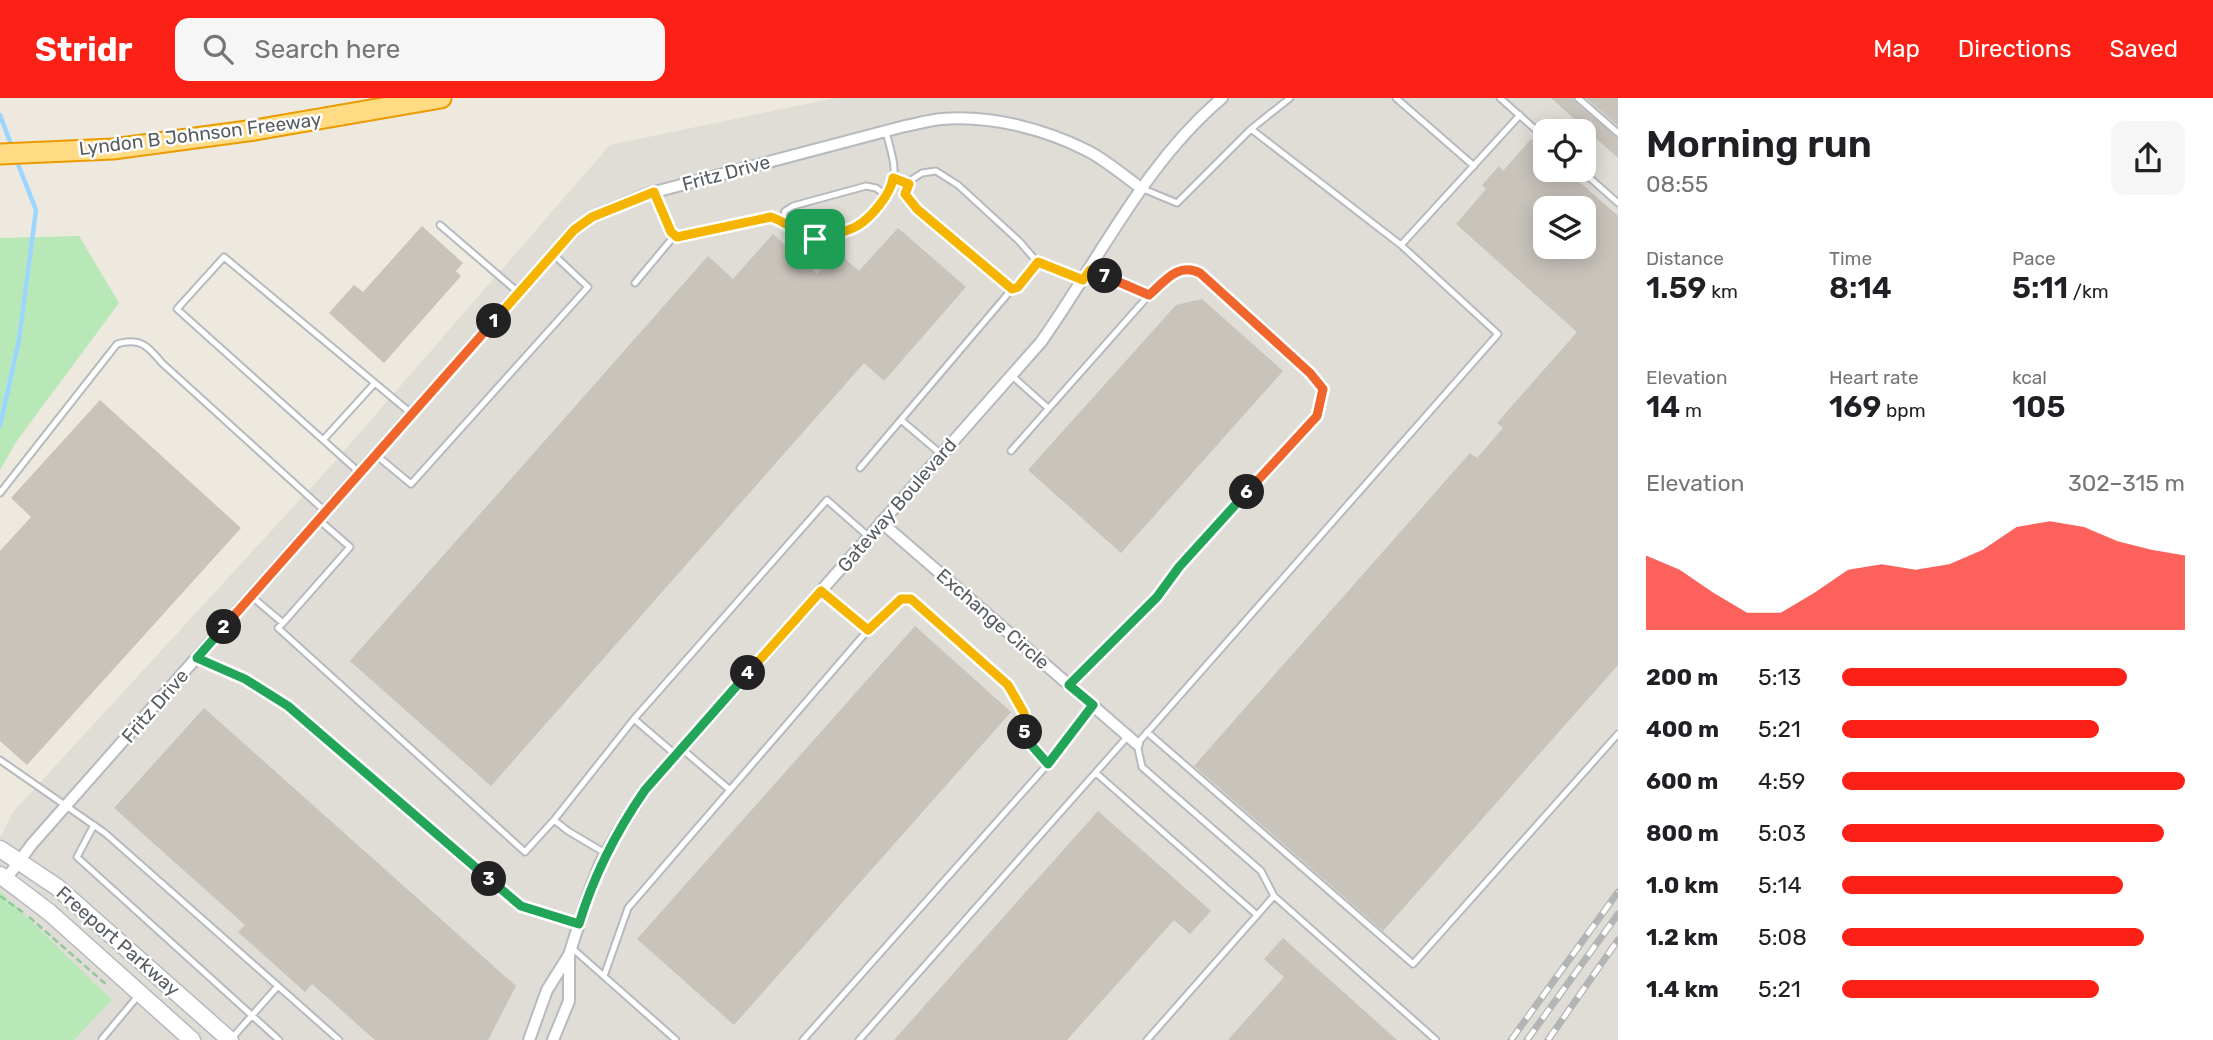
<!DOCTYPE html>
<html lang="en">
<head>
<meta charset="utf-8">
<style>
  :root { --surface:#fff; --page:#f6f6f6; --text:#202124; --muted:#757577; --accent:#fb2116 }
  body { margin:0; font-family:Rubik,sans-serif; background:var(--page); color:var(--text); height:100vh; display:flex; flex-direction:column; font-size:26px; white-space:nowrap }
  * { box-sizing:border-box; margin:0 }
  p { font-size:23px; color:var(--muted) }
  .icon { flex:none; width:38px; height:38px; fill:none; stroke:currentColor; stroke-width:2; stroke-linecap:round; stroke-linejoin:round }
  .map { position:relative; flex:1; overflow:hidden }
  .drawer { display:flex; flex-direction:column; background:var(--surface); width:595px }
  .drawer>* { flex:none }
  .fabs { position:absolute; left:1533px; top:21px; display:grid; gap:14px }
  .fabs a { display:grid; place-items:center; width:63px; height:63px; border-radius:14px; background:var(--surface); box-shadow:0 4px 18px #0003; font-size:35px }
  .pin { position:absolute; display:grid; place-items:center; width:60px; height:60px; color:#fff; margin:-30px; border-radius:14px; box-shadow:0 4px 10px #0006 }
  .km { position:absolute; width:35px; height:35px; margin:-18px; border-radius:50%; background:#222; color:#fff; font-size:19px; line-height:35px; text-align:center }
  .round { display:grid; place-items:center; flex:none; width:74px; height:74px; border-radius:14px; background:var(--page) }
  .headline { display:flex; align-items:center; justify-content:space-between; height:119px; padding:0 28px }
  h1 { font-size:38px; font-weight:600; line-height:52px }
  .stats { display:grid; grid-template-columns:repeat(3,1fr); gap:10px; height:119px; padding:7px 28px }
  .stats div { display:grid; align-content:center }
  .stats b { font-size:30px; font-weight:600 }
  .stats small { font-size:19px; font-weight:400 }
  .stats p { font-size:19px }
  .chart { height:196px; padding:14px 28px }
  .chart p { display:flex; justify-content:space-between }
  .chart svg { width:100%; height:126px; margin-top:7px; fill:var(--accent); opacity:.7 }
  ul { padding:0 28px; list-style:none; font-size:23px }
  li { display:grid; grid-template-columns:112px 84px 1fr; align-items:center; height:52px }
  li i { height:18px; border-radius:9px; background:var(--accent) }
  header { display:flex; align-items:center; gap:42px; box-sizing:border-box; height:98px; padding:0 35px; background:var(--accent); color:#fff }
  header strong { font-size:33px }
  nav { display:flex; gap:38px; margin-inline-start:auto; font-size:24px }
  .search { width:490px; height:63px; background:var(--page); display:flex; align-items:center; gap:18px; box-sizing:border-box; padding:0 24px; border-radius:14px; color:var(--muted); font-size:26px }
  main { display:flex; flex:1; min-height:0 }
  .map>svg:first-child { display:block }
</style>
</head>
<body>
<header>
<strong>Stridr</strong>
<div class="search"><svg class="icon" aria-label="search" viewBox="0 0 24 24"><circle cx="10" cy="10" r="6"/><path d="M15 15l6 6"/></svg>Search here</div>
<nav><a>Map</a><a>Directions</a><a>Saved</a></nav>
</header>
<main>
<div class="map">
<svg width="1618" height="942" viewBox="0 0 1618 942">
  <rect width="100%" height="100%" fill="#ede9de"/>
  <path fill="#e0dcd6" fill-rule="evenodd" d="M835,0h783v942h-1544l38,-40 -112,-109v-53l13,-26 317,-345 280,-322zM1545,33h39v39h-39zM1545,110h39v39h-39z"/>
  <path fill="#b8e8b7" d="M79,138l40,67 -103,139 -16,28v-232z
    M0,793l112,109 -38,40h-74z"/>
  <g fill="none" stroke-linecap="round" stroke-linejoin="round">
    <path stroke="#9cd6ff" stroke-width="4.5" d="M0,17l12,32
      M0,328l19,-86 17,-130 -20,-51"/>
  </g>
  <path fill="#c8c3bb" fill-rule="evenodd" d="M1551,0h22l2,4 43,36v20z
    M1586,0h32v28z
    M1531,41l14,12v19h21l52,46v449l-235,266 -189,-165 276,-313 7,5 26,-30 -6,-5 80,-91 -121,-108 30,-35 -4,-4 17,-19 4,5zM1545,110h39v39h-39z
    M422,128l41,37 -7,8 5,5 -77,87 -55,-50 25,-28 9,7z
    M898,130l68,59 -82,94 -20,-18 -373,423 -141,-125 358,-405 25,23 40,-45 44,40 20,-22 22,19z
    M1202,201l81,72 -162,182 -93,-83 148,-165z
    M100,302l141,128 -214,237 -27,-24v-190l31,-34 -20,-19z
    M915,528l96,86 -277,313 -97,-86z
    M204,610l312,278 -28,54h-113l-63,-56 -7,8 -67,-60 7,-7 -131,-117z
    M1098,713l113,100 -21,23 -16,-14 -107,120h-173z
    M1283,840l114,102h-169l56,-63 -20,-18z"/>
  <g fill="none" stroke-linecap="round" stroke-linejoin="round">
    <g stroke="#b6babf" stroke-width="9">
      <path id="service" d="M1396,0l78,68
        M1500,0l45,40
        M1578,0l40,35
        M1581,72l37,33
        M1141,90l36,15 74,-74 39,-31
        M654,95l17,39 6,5 94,-20c16,4 25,21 43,22 8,0 35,-8 42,-12 14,-7 34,-32 37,-47 4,-15 -4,-34 -7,-49
        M782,122l3,-9 8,-5 73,-20 10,2 10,7
        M440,127l79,68
        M1401,147l119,-130
        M1038,165l-20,24 -6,2 -95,-80 -12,-15 6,-14 11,-7 14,-2 22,14 61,56 19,22 45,17
        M1090,172l59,25
        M635,185l40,-48
        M1011,277l37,33
        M901,322l40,34
        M323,342l51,-56
        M1011,353l138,-156 21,-18 14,-8 16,4 110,100 13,16 -6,27 -138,151 -22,30 -88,88
        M376,357l35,29 177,-197 -35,-33
        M860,370l152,-179
        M360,375l-183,-164 47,-52 188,157
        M0,395l117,-149c23,-7 31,2 45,19l164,149
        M251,498l32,27 67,-76 -31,-27
        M283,525l-5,5 247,224 29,-32
        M868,532l33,-31h10l97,86 16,28 2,26 22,25
        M197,560l48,21 43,27 233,200 58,18
        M1147,634l266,232 205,-230
        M682,651l48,41
        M676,657l-42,-36 193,-219 42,37
        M0,662l105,73 234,207
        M1096,675l161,142
        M94,727l-17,32 202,183
        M605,755l-37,-22 -14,-11 80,-101
        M1274,798l162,144
        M572,850l104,92
        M604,878l24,-68 240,-278 -47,-39
        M232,940l46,-52
        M102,941l36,-43
        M803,942l245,-276 45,-59
        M859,942l269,-304
        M1147,942l127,-144 -13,-25 -119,-104 -5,-23 361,-410 -97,-89 -150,-116"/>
    </g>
    <g stroke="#b6babf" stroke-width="14">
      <path id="minor" d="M881,424l256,222
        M6,781l26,-35 542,-614 18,-13 55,-23 258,-68c12,-2 24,-6 37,-7 49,-4 103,10 146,32 19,10 36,25 53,37
        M529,942l18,-50 22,-35 19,-60 12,-31 18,-32 27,-42 396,-448c58,-82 103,-178 181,-244
        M553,942l16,-39v-46"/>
    </g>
    <g stroke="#b4b9bf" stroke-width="19">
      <path id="secondary" d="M0,751l57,38 173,153
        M0,777l49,37 143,128"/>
    </g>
    <g stroke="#eb9b00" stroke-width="23">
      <path id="motorway" d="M0,56l113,-5 142,-19 186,-32"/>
    </g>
    <path stroke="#90c99e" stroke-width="2.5" stroke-dasharray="7 3.5" stroke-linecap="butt" d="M0,798l24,17
      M29,819l79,69"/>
    <use href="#service" stroke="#fff" stroke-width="5"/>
    <use href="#minor" stroke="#fff" stroke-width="10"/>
    <use href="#secondary" stroke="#fff" stroke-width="16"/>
    <use href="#motorway" stroke="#ffdc83" stroke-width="19"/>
    <g stroke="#b3b4b4" stroke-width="7">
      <path id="rail" d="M1511,942l107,-148
        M1527,942l91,-126
        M1548,942l70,-100"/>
    </g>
    <use href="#rail" stroke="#fff" stroke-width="4.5" stroke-dasharray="13" stroke-linecap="butt"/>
  </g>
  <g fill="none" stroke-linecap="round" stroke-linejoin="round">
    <g stroke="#fff" stroke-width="14">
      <path id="split-1" d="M494,223l80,-91 18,-13 62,-25 17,40 6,5 94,-20c17,5 25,18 44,22"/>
    </g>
    <g stroke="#fff" stroke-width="14">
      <path id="split-2" d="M224,529l270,-306"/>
    </g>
    <g stroke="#fff" stroke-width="14">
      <path id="split-3" d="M224,529l-27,31 48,21 43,27 201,173"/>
    </g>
    <g stroke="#fff" stroke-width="14">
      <path id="split-4" d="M489,781l32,27 58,18c15,-50 37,-92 66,-134l103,-117"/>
    </g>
    <g stroke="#fff" stroke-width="14">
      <path id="split-5" d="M748,575l73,-82 47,39 33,-31h10l97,86 16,28 1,19"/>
    </g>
    <g stroke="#fff" stroke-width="14">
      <path id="split-6" d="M1025,634l1,7 22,25 45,-59 -24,-20 88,-88 22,-30 68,-75"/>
    </g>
    <g stroke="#fff" stroke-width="14">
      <path id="split-7" d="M1105,178l44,19c16,-14 29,-33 51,-22l110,100 13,16 -6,27 -70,76"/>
    </g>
    <g stroke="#fff" stroke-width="14">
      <path id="split-8" d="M815,141c13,-4 31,-6 42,-13 14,-8 34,-32 36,-48l16,6 -4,10 12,15 95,80 6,-2 20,-25 45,18 7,-10 15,6"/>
    </g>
    <use href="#split-1" stroke="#f5b400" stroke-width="9"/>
    <use href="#split-2" stroke="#f0652b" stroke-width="9"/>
    <use href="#split-3" stroke="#22a559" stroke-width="9"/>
    <use href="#split-4" stroke="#22a559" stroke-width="9"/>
    <use href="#split-5" stroke="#f5b400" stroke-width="9"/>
    <use href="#split-6" stroke="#22a559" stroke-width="9"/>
    <use href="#split-7" stroke="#f0652b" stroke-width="9"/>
    <use href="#split-8" stroke="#f5b400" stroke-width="9"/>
  </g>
  <g text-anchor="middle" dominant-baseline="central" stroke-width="5" stroke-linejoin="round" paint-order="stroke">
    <g font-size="19" fill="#575c61" stroke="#fff">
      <text transform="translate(200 36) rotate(-7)">Lyndon B Johnson Freeway</text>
      <text transform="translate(726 75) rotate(-15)">Fritz Drive</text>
      <text transform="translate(897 407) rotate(-49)">Gateway Boulevard</text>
      <text transform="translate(993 521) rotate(41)">Exchange Circle</text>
      <text transform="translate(155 608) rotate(-49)">Fritz Drive</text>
      <text transform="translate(118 843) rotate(41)">Freeport Parkway</text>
    </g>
  </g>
</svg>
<div class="fabs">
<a><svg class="icon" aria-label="locate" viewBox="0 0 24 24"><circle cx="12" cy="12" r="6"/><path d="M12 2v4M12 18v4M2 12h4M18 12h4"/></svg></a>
<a><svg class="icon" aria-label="layers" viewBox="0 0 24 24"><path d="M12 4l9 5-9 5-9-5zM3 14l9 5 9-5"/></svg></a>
</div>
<div class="pin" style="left:815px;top:141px;background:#1e9e55"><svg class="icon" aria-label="arrive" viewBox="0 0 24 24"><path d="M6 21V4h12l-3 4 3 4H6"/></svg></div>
<b class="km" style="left:494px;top:223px">1</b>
<b class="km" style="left:224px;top:529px">2</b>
<b class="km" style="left:489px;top:781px">3</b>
<b class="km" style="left:748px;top:575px">4</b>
<b class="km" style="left:1025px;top:634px">5</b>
<b class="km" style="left:1247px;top:394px">6</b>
<b class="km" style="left:1105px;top:178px">7</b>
</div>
<section class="drawer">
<div class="headline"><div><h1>Morning run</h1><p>08:55</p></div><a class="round"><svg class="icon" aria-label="share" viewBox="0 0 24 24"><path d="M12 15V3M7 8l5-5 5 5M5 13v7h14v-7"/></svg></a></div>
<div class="stats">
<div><p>Distance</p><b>1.59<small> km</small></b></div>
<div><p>Time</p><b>8:14</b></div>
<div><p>Pace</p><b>5:11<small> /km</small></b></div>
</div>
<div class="stats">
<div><p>Elevation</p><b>14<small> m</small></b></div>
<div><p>Heart rate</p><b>169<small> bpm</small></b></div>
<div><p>kcal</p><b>105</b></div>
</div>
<div class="chart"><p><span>Elevation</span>302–315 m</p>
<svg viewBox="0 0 160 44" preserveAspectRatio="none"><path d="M0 44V18L10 23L20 31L30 38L40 38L50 31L60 23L70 21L80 23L90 21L100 16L110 8L120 6L130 8L140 13L150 16L160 18V44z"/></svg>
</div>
<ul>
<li><b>200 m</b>5:13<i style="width:83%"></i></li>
<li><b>400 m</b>5:21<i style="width:75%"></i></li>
<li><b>600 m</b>4:59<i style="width:100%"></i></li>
<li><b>800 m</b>5:03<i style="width:94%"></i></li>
<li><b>1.0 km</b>5:14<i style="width:82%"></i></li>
<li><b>1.2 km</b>5:08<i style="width:88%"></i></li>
<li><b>1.4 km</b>5:21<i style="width:75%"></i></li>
</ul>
</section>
</main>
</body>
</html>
